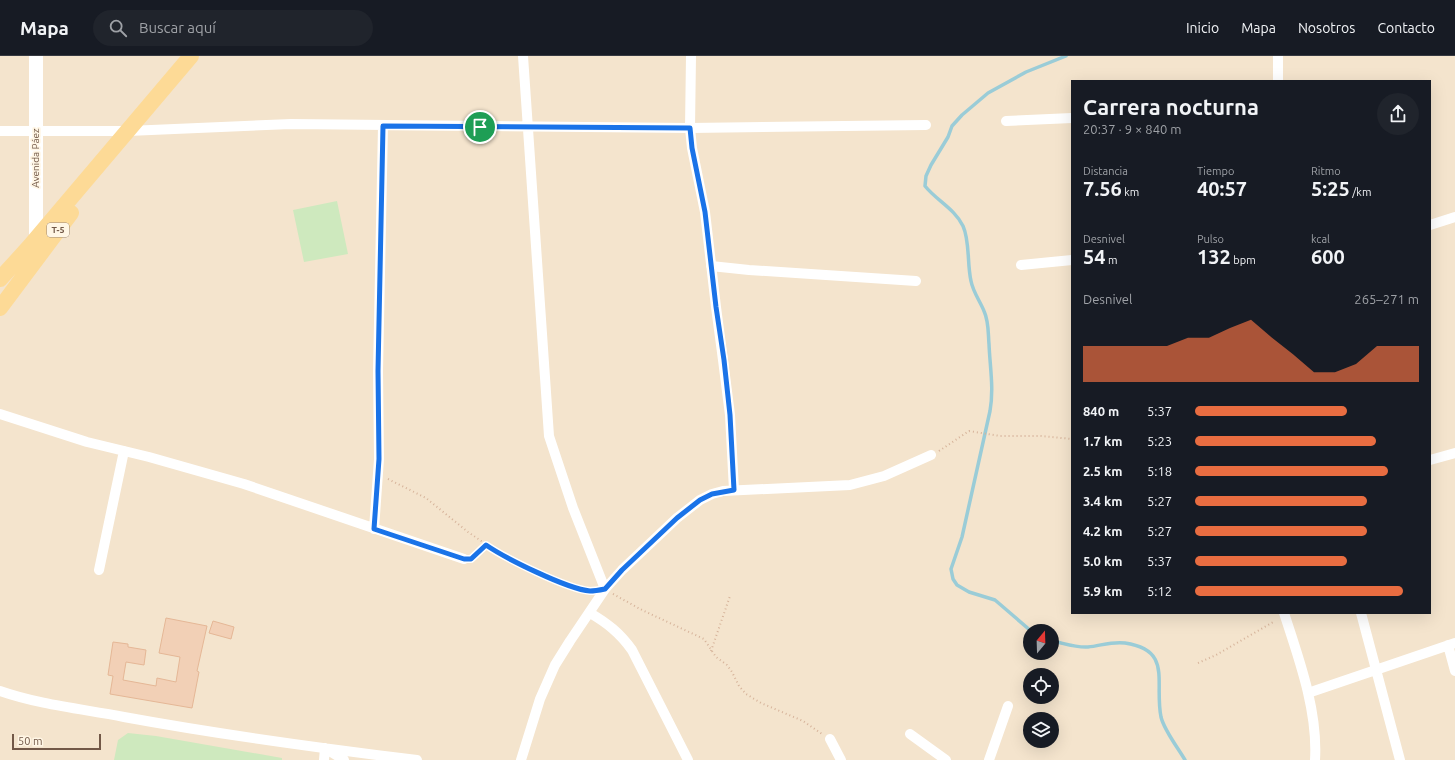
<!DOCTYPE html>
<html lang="es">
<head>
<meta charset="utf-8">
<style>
  :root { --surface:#171b24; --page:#20242c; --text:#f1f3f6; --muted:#9ea1a6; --line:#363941; --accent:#e96d41 }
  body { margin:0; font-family:Ubuntu,sans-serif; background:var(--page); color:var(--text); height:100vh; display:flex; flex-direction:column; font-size:15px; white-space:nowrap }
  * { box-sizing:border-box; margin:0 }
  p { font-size:13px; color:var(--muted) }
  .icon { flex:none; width:22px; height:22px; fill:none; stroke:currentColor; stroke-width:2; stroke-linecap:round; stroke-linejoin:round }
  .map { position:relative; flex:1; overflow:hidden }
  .details { position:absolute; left:1071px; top:24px; width:360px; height:534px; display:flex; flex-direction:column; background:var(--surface); border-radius:0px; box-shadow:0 4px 16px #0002 }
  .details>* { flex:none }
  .needle { width:26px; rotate:19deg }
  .tools { position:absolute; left:1023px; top:568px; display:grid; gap:8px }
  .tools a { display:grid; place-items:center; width:36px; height:36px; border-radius:50%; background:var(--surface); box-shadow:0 4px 16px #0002; font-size:20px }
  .scale { position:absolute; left:12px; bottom:10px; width:89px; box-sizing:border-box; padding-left:4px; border:2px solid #725847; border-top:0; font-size:11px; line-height:14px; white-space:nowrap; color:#725847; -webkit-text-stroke:3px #fff6e5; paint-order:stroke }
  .pin { position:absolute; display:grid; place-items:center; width:34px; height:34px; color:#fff; margin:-17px; border:2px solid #fff; border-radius:50%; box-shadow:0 1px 4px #0007 }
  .round { display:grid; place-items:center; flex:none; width:42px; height:42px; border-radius:21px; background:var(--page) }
  .summary { display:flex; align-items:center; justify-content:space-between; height:68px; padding:0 12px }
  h1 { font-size:22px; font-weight:700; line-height:30px }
  .figures { display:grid; grid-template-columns:repeat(3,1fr); gap:6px; height:68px; padding:4px 12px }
  .figures div { display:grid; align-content:center }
  .figures b { font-size:20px; font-weight:700 }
  .figures small { font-size:11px; font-weight:400 }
  .figures p { font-size:11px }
  .chart { height:112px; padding:8px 12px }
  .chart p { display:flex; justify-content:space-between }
  .chart svg { width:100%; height:72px; margin-top:4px; fill:var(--accent); opacity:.7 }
  ul { padding:0 12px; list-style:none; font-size:13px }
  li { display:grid; grid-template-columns:64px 48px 1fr; align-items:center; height:30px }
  li i { height:10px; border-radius:5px; background:var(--accent) }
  header { display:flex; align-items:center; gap:24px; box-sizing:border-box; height:56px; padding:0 20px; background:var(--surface); border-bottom:1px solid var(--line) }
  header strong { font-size:19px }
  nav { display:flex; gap:22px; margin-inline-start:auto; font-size:14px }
  .search { width:280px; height:36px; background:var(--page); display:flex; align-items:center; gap:10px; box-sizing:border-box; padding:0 14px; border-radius:22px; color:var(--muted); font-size:15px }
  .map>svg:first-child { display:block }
</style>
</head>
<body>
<header>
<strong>Mapa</strong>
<div class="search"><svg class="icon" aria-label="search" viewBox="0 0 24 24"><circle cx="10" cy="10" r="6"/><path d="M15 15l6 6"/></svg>Buscar aquí</div>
<nav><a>Inicio</a><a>Mapa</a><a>Nosotros</a><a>Contacto</a></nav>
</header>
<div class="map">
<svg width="1455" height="704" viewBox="0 0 1455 704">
  <rect width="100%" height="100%" fill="#fcf2df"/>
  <path fill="#f4e4cd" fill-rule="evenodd" d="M0,0h1455v704h-1455zM1072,25h358v532h-358zM1030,575h22v22h-22zM1030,619h22v22h-22zM1030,663h22v22h-22z"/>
  <path fill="#cee9be" d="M337,145l11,53 -44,8 -11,-52z
    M128,677l28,3 126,22v2h-168l4,-20z"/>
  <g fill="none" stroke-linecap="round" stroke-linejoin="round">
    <path stroke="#9accd7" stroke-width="3.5" d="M1031,575l-36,-31 -26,-8 -12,-7 -4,-6 -2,-10 11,-32 28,-126c4,-23 0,-43 -1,-67 -1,-11 0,-22 -5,-33 -4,-10 -11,-19 -13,-30 -4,-17 -1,-40 -8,-55 -8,-17 -27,-26 -38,-40l1,-10 5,-11 17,-28 4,-11 10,-11 26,-22 38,-21 40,-16
      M1052,585c11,2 24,7 36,6 12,-1 24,-6 37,-4 48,7 29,39 36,74 3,13 17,31 24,43"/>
  </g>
  <path fill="#f2d0b6" stroke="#e5b796" d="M166,562l41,8 -10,45 2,1 -7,36 -82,-14 3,-18 -5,-1 5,-33 15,2v3l18,3 -2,15 -18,-3 -3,18 33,6 1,-8 19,4 4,-25 -21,-4z
    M213,565l21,6 -3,12 -22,-6z"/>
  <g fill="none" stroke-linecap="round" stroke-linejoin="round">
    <path stroke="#d6b39a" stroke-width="2" stroke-dasharray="1 3" stroke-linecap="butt" d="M939,395l30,-20 31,5h41l31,3
      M388,423l38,19 42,34 25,17 30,16 42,18 25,8
      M475,500l11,-11
      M613,538l29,16 62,29 12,18 11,8 5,7 7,14 7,8 15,9 42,18 19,13
      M711,595l19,-55
      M1198,607l18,-8 59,-34"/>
    <path stroke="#fff" stroke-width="10" d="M523,0l26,380 24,72 32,81
      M691,0l-1,72 2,20 13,64 11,95 7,53 7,55 4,75
      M1278,25v-25
      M1006,65l66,-3
      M0,75h128l163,-7 399,4 236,-3
      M1430,169l25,-8
      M1021,209l51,-5
      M711,210l38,4 167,11
      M0,358l87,28 62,15 95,27 220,75
      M1430,404l25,-7
      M374,473l5,-70 -1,-88 5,-245
      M99,514l25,-119
      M590,557c17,10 30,20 42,37l56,110
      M1284,557c15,46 34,98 31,147
      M1361,557l39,147
      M1448,589l7,26
      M0,635c40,14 83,18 124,26 98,18 195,31 293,43
      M1308,637l147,-50
      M910,678l36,26
      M830,683l11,21
      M324,704l1,-12 19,12
      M521,704l19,-61 15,-34 15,-24 35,-52 17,-19 55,-52 23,-18 12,-6 11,-3 127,-6 34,-9 47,-21
      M989,704l19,-54"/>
    <path stroke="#fff" stroke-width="14" d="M36,190v-190"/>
    <path stroke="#fdda96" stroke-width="16" d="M0,223l30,-33 161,-190
      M0,252l71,-95"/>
  </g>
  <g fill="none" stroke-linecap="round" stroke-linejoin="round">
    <g stroke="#fff" stroke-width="8">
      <path id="route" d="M383,70l307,2 2,20 13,64 11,95 8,53 6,55 4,75 -22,4 -12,6 -23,18 -55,52 -17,19c-5,1 -10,2 -15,2 -23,-2 -85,-33 -104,-46l-15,14h-7l-90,-30 5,-70 -1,-88z"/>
    </g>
    <use href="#route" stroke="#1a73e8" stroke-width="5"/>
  </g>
  <g text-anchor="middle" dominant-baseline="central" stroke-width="3.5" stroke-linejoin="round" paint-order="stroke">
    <rect fill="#fff6e5" stroke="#9c8776" stroke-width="1" x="47" y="167" width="22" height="14" rx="3"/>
    <g font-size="9" font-weight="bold" fill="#725847">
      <text x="58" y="174">T-5</text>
    </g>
    <g font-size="10" fill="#725847" stroke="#fff6e5">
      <text transform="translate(35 102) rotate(-90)">Avenida Páez</text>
    </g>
  </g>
</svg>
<div class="tools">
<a><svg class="needle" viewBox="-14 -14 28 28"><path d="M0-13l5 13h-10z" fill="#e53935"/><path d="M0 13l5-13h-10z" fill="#9ea1a6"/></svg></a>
<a><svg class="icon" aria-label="locate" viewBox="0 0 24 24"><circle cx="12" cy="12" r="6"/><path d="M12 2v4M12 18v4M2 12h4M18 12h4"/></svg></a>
<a><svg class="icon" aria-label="layers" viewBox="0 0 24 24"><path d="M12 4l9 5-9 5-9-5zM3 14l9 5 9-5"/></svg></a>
</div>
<div class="scale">50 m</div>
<div class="pin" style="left:480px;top:71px;background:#1e9e55"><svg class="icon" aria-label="arrive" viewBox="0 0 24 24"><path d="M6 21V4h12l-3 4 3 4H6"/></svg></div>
<section class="details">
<div class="summary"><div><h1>Carrera nocturna</h1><p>20:37 · 9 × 840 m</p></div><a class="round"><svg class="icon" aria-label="share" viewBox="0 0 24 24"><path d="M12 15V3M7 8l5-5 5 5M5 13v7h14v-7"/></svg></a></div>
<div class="figures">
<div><p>Distancia</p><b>7.56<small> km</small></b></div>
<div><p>Tiempo</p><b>40:57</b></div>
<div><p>Ritmo</p><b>5:25<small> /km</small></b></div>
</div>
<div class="figures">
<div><p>Desnivel</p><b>54<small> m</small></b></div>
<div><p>Pulso</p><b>132<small> bpm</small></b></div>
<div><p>kcal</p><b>600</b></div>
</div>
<div class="chart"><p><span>Desnivel</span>265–271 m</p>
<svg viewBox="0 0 160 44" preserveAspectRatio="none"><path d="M0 44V22L10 22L20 22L30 22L40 22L50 17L60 17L70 11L80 6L90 17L100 27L110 38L120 38L130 33L140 22L150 22L160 22V44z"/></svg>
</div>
<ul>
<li><b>840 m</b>5:37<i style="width:68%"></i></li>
<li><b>1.7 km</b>5:23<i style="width:81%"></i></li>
<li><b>2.5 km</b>5:18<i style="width:86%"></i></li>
<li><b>3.4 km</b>5:27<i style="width:77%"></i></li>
<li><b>4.2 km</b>5:27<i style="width:77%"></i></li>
<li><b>5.0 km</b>5:37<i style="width:68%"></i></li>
<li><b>5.9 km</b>5:12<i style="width:93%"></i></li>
</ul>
</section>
</div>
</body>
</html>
